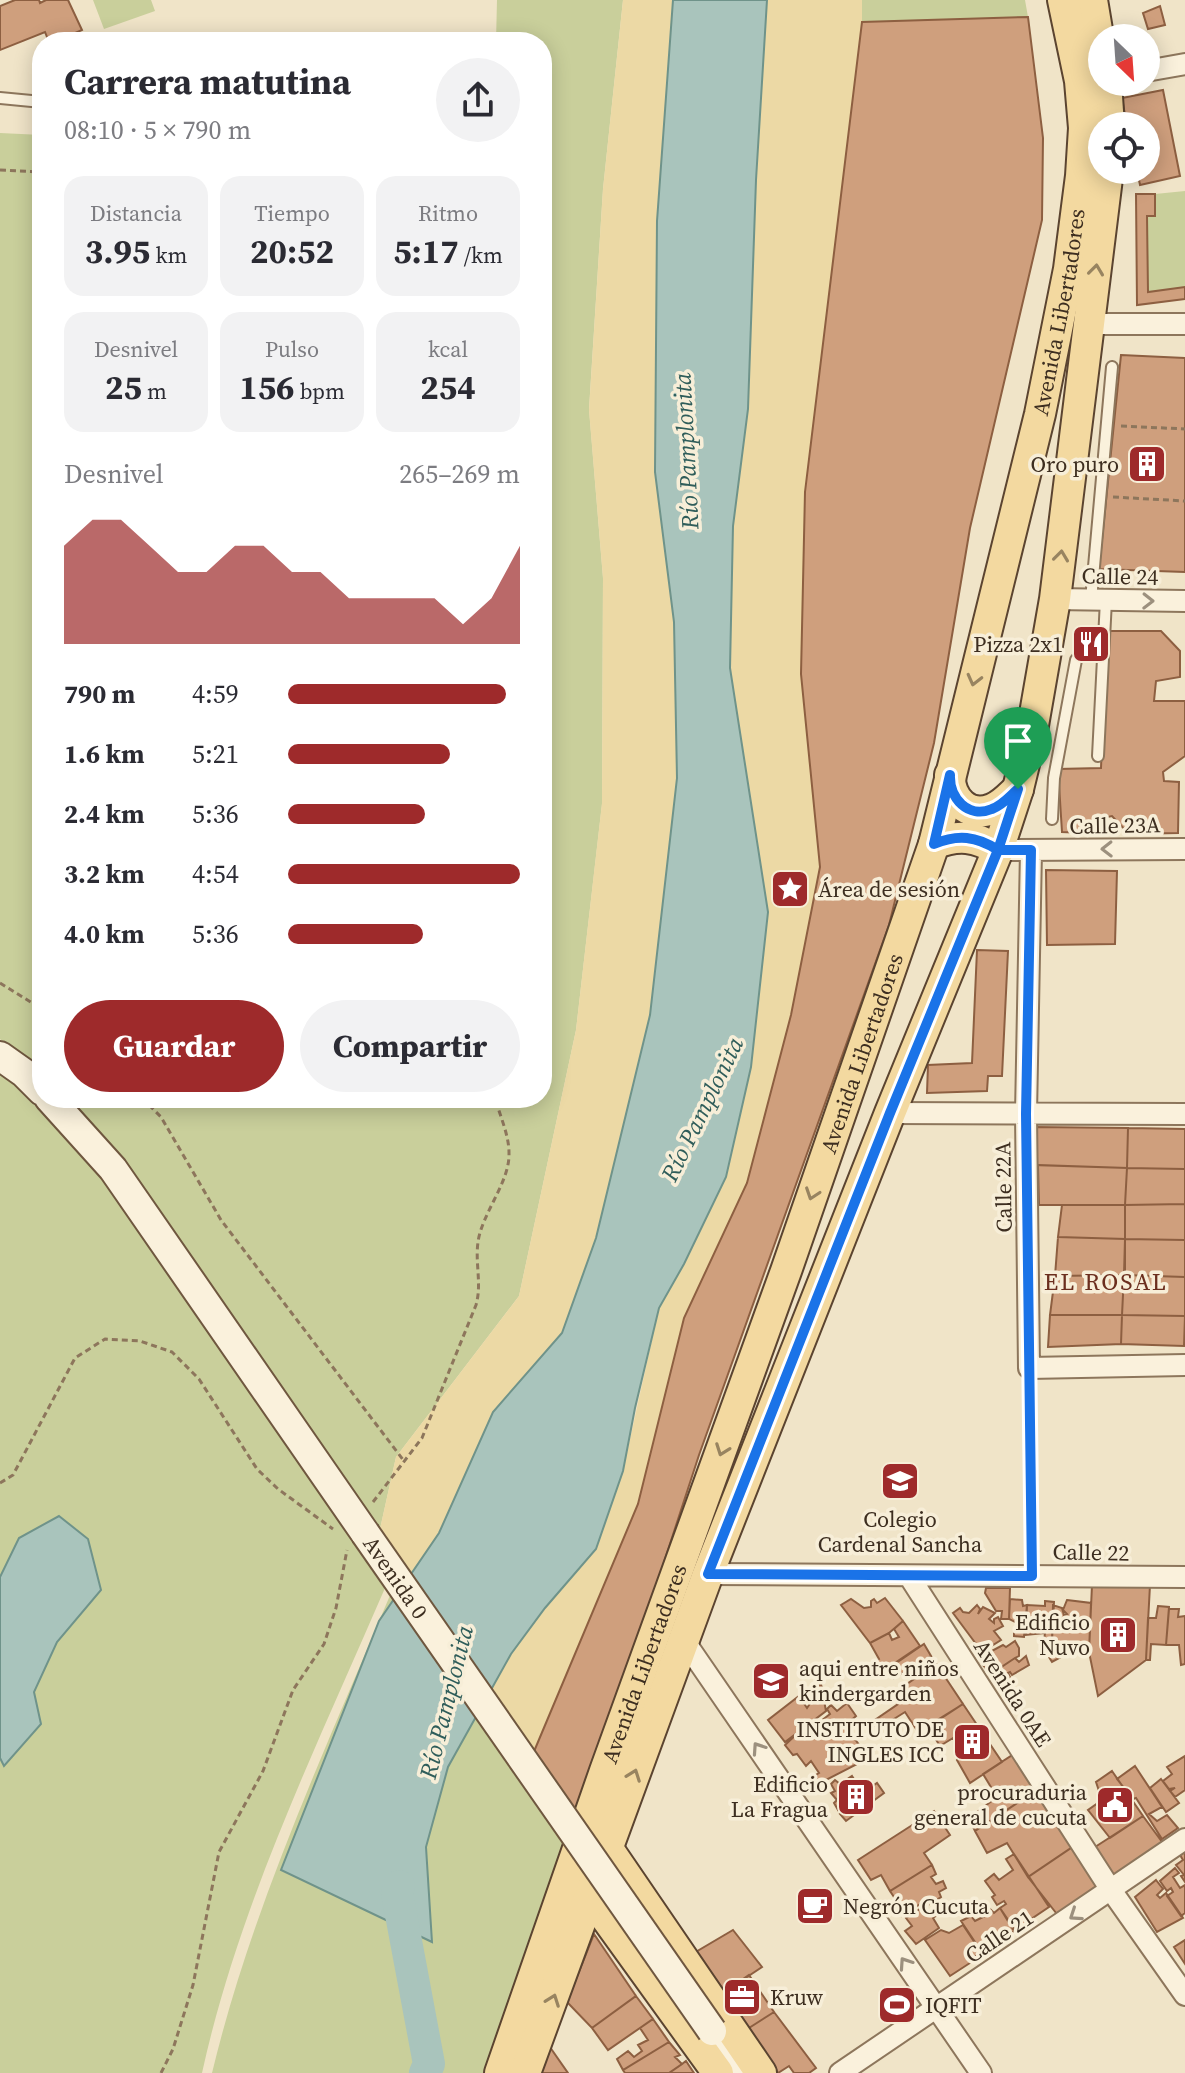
<!DOCTYPE html>
<html lang="es">
<head>
<meta charset="utf-8">
<style>
  :root { --surface:#fff; --page:#f2f2f3; --text:#2b2b33; --muted:#7c7c81; --accent:#9e2a2b }
  body { margin:0; font-family:"Source Serif 4",serif; background:var(--page); color:var(--text); height:100vh; display:flex; flex-direction:column; font-size:30px; white-space:nowrap }
  * { box-sizing:border-box; margin:0 }
  p { font-size:26px; color:var(--muted) }
  .icon { flex:none; width:44px; height:44px; fill:none; stroke:currentColor; stroke-width:2; stroke-linecap:round; stroke-linejoin:round }
  .map { position:relative; flex:1; overflow:hidden }
  .sheet { position:absolute; left:32px; top:32px; width:520px; height:1076px; display:flex; flex-direction:column; background:var(--surface); border-radius:32px; box-shadow:0 4px 20px #0003 }
  .sheet>* { flex:none }
  .needle { width:52px; rotate:155deg }
  .tools { position:absolute; left:1088px; top:24px; display:grid; gap:16px }
  .tools a { display:grid; place-items:center; width:72px; height:72px; border-radius:50%; background:var(--surface); box-shadow:0 4px 20px #0003; font-size:40px }
  .pin { position:absolute; display:grid; place-items:center; width:68px; height:68px; color:#fff; margin:-82px -34px; border-radius:50% 50% 50% 0; rotate:-45deg; box-shadow:0 0 8px #0007 }
  .pin .icon { rotate:45deg }
  .round { display:grid; place-items:center; flex:none; width:84px; height:84px; border-radius:42px; background:var(--page) }
  .summary { display:flex; align-items:center; justify-content:space-between; height:136px; padding:0 32px }
  h1 { font-size:36px; font-weight:700; line-height:60px }
  .figures { display:grid; grid-template-columns:repeat(3,1fr); gap:12px; height:136px; padding:8px 32px }
  .figures div { display:grid; align-content:center; border-radius:20px; background:var(--page); text-align:center }
  .figures b { font-size:34px; font-weight:700 }
  .figures small { font-size:22px; font-weight:400 }
  .figures p { font-size:22px }
  .chart { height:224px; padding:16px 32px }
  .chart p { display:flex; justify-content:space-between }
  .chart svg { width:100%; height:144px; margin-top:8px; fill:var(--accent); opacity:.7 }
  .primary-button { display:flex; gap:16px; margin-top:auto; padding:16px 32px }
  .primary-button a { flex:1; height:92px; border-radius:48px; background:var(--accent); color:#fff; font-size:32px; font-weight:700; line-height:92px; text-align:center }
  .primary-button a+a { background:var(--page); color:var(--text) }
  ul { padding:0 32px; list-style:none; font-size:26px }
  li { display:grid; grid-template-columns:128px 96px 1fr; align-items:center; height:60px }
  li i { height:20px; border-radius:10px; background:var(--accent) }
  .map>svg:first-child { display:block }
</style>
</head>
<body>
<div class="map">
<svg width="1185" height="2073" viewBox="0 0 1185 2073">
  <rect width="100%" height="100%" fill="#f0e4c8"/>
  <path fill="#c9cf9b" d="M93,0h58l4,11 -51,18z
    M497,0h126l-20,189 -14,220 14,169 -1,226 -26,226 -57,266 -123,161 -18,81 -313,-440h477v-1056h-46z
    M862,0h163l3,17 -166,5z
    M0,133l42,2v941l-42,-37z
    M1185,191v96l-37,5 -1,-75 8,-1v-22z
    M0,1068l16,12 88,96 281,412c-68,158 -146,316 -183,485h-202z
    M391,1593l179,258 -76,222h-282c40,-166 113,-323 179,-480z"/>
  <path fill="#ecd9a5" d="M623,0h50l-16,221 -2,251 19,150 3,156 -27,237 -54,223 -34,95 -69,79 -54,121 -31,46 -30,-41 18,-81 123,-161 57,-266 26,-227 1,-225 -14,-168 14,-221z
    M767,0h95v22l-57,470 -4,182 19,193 -29,148 -44,168 -63,135 -46,186 -108,257 -44,-61 25,-46 34,-46 51,-60 27,-77 36,-163 25,-44 42,-87 25,-110 17,-155 -38,-244 3,-142 15,-117 8,-229z"/>
  <path fill="#a9c4bc" stroke="#6f938a" stroke-width="2" d="M673,0h94l-11,180 -8,229 -15,117 -3,142 38,244 -17,155 -25,110 -42,87 -25,44 -24,100 -12,63 -27,78 -51,59 -34,46 -63,113 -22,80 6,95 -151,-72 98,-249 60,-88 54,-121 69,-79 34,-95 54,-223 27,-237 -3,-156 -19,-150 2,-251z
    M59,1516l29,23 13,51 -44,52 -23,50 7,32 -37,42 -4,-8v-181l19,-39z"/>
  <g fill="none" stroke-linecap="round" stroke-linejoin="round">
    <path stroke="#a9c4bc" stroke-width="32" d="M399,1886l-2,7 32,171 -4,9"/>
  </g>
  <path fill="#cf9f7d" stroke="#8d5f41" stroke-width="2" d="M15,0h24l1,3 6,-3h22l14,30 -27,12h-6l-4,-10 -45,18v-44z
    M1160,6l5,19 -17,4 -5,-16z
    M1028,17l15,121 -1,82 -72,308 -36,215 -45,182 -190,530 -78,239 -46,131 -45,-64 108,-257 46,-186 63,-135 44,-168 29,-148 -19,-193 4,-182 57,-470z
    M1163,90l17,86 -40,9 -3,-15h9v-44h-19l-5,-28z
    M1136,194h19v22h-8l1,76 37,-5v12l-48,6z
    M1121,355l64,3v214l-86,-3z
    M1106,631h55l19,20v26l-24,4 -2,20h31v55l-22,16 1,9 15,1 -1,51 -49,1 -17,-18 -14,3 -13,14 -23,-1 -4,-63 43,-1z
    M1046,870l71,1 -2,73 -68,1z
    M977,950l31,1 -6,125h-14l-1,15 -60,2 1,-28 44,-2z
    M1034,1127l94,1 -1,40 -94,-3z
    M1128,1128l57,1v40l-58,-1z
    M1038,1165l89,3 -2,37h-86z
    M1127,1168l58,1v35l-60,1z
    M1185,1204v36l-60,-1v-34z
    M1062,1205h63v34l-67,-2z
    M1058,1237l67,2 -1,36 -69,1z
    M1125,1239l60,1v37l-60,-2z
    M1124,1275l61,2v39l-63,-1z
    M1124,1275l-2,40h-72l5,-39z
    M1050,1315h72l-1,29 -73,3z
    M1122,1315l63,1 -1,30 -63,-2z
    M1092,1585h58l-4,75 -48,36 -9,-44z
    M986,1588h24l-1,31h-8l1,-8h-6l-11,-18z
    M885,1598l18,23 -14,12 -19,10 -29,-38 10,-6 13,9 7,-1v-6l3,-2 3,4z
    M1010,1599l12,1 1,6 4,-1 -3,32 -10,-1v-5h4l1,-7 -10,-5z
    M1067,1600l24,3 -2,49 -17,-1 -20,11 -3,-5 3,-11 5,-2v-4h-5l1,-35 9,3 2,7 3,-1 -4,-4z
    M1045,1601l9,1 -2,38 -8,1 1,-8 -19,2 1,-30 18,1z
    M977,1605l3,4 -2,5 5,-7 12,6 -6,6 5,4v-4l4,-2 5,9 -9,5 7,9 -19,12 -29,-39 7,-5 3,4 6,1z
    M1158,1606l11,1 -3,38 -15,-1 -1,16h-4l2,-42h8z
    M1169,1609h10l-1,8 7,-1v48l-4,1 -2,-20h-13z
    M903,1621l17,25 -46,31 -2,-4 4,-2 -5,-6 8,-6 -9,-16 19,-10 3,7 7,-3 -5,-8z
    M1015,1641l4,7v8l-4,2 -24,16 -10,-11 6,-4 -1,-5 17,-9 3,2z
    M924,1644l7,12 -37,22 -5,-10z
    M931,1656l32,48 -45,28 -13,-20 -27,17 -6,-7 26,-18 -4,-11 20,-14 -10,-6z
    M1026,1656l3,9 -17,10 -2,-3 -2,1 2,4 -11,7 -8,-10 24,-16 4,4z
    M821,1684l5,27 -41,31 -17,-22 31,-24 8,12 4,-6 -5,-7z
    M847,1703l9,13 -11,10 24,32 -49,25 -6,-7 5,-3 -8,-12 -5,5 -9,-12 -4,1 -8,-10 15,-14 4,3 26,-20 -3,-5 4,-4 6,6z
    M963,1704l39,58 -32,21 -13,-23 6,-7 -10,-15 -13,8 -12,-19z
    M1014,1754l23,36 -62,41 -6,-13 28,-21 -14,-23z
    M1185,1756v34l-10,7 -5,-6 5,-3 -6,1 -6,-8 9,-7 -5,-7z
    M1135,1766l27,41 -13,7 8,7 10,-6 11,13 -16,11 -26,-41 -3,1 -16,-20z
    M1112,1771l31,45 -33,22 -22,-28 14,-10 -6,-18z
    M852,1776l11,17 14,-10 7,10 -38,28 -6,-7 10,-7 -2,-4 -10,7 -4,-7 3,-3 -6,-7 4,-2 -4,-7 4,-4 5,4z
    M1161,1779l18,24 -13,9 -16,-24z
    M1037,1790l37,56 -46,31 -21,-34 -20,10 -12,-22z
    M934,1811l16,24 -26,18 8,12 -42,26 -9,-16 -10,5 -13,-20z
    M1143,1816l22,30 -51,36 -22,-33z
    M1074,1846l29,43 -43,29 -32,-41z
    M1185,1851v31l-4,-6 3,-1 -8,-10 7,-5 -3,-5z
    M1014,1854l35,53 -34,23 -15,-22 6,-4 -2,-3 -7,4 -5,-8 3,-2 -10,-14 9,-7 5,6 14,-10 -7,-11z
    M932,1865l4,9 -5,3 5,7 7,-3 3,7 -7,4 2,5 -11,7 -2,-5 -26,17 -8,-11 4,-2 -8,-12z
    M1175,1868l4,5 -6,4 7,11 5,-3v28l-4,3 -14,-20 6,-4 -2,-4 -4,3 -7,-10z
    M1156,1880l7,9 -6,6 3,3 6,-5 17,25 -26,14 -22,-35z
    M941,1905l3,5 -11,8 6,10 -23,16 -11,-13 7,-5 -6,-8 17,-11 7,5z
    M987,1906l7,7 6,-5 14,23 -31,23 -22,-33 10,-5 4,5 12,-6 -4,-6z
    M963,1925l18,27 -9,7 1,2 -23,15 -25,-36 16,-10 8,3z
    M733,1930l29,37 -39,26 -29,-40z
    M594,1934l42,62 -44,32 -25,-26z
    M1185,1940v24l-11,-17z
    M749,1975l25,37 -25,16 -26,-35z
    M636,1996l17,23 -45,31 -16,-22z
    M774,2012l42,56 -7,5h-15l-5,-7 -11,7 -29,-45z
    M653,2019l16,23 -46,28 -6,-11 11,-8 6,6 8,-6 -4,-6 10,-5 -8,-12z
    M545,2040l23,33h-36z
    M669,2042l11,13 -5,2 7,7 -13,9h-44l-2,-3z
    M686,2061l8,12h-25l13,-9z"/>
  <g fill="none" stroke-linecap="round" stroke-linejoin="round">
    <g stroke="#8d765c" stroke-width="14">
      <path id="lane" d="M0,98l42,4
        M1091,600l21,-233
        M1098,756l8,-156
        M1052,819l2,-41 22,-118 5,-6 22,-2"/>
    </g>
    <g stroke="#8d765c" stroke-width="24">
      <path id="street" d="M1146,71l39,-7
        M1089,324h96
        M1055,599l130,2
        M998,850l187,-1
        M1031,850l-5,264 3,254 156,-3
        M890,1113l295,1
        M708,1574l477,3
        M909,1576l202,314 74,105
        M683,1639l298,434
        M840,2073l345,-234"/>
    </g>
    <g stroke="#6f573f" stroke-width="32">
      <path id="secondary" d="M0,1056l24,17 18,18
        M49,1098l64,71 252,364
        M712,2031l24,42"/>
    </g>
    <g stroke="#5b4430" stroke-width="34">
      <g id="primary">
        <path d="M1092,0l10,60"/>
        <path d="M1106,82l3,44"/>
        <path d="M950,775c-1,23 18,44 42,34 11,-4 18,-13 26,-20"/>
        <path d="M934,844c24,-10 42,-8 64,6"/>
        <path d="M608,1849l153,224"/>
        <path d="M591,1897l127,176"/>
        <path id="s1" d="M500,2073l105,-302 181,-500 148,-427 106,-430 29,-145 12,-93 3,-48 -4,-47 -17,-81"/>
        <path d="M525,2073l183,-499 182,-461 108,-263 20,-61 14,-58 23,-132 53,-429"/>
      </g>
    </g>
    <path stroke="#8d765c" stroke-width="3" stroke-dasharray="6 4" stroke-linecap="butt" d="M0,170l42,2
      M1121,426l64,3
      M1113,497l72,4
      M0,983l42,26
      M142,1098l19,19 60,103 183,241
      M1029,1388l2,168
      M0,1483l13,-8 62,-117 30,-19 35,2 32,11 27,27 58,90 21,20 55,40
      M373,1502l49,-64 54,-133c6,-21 -1,-41 2,-63 4,-29 32,-60 31,-89 0,-18 -9,-37 -14,-55
      M161,2073l12,-24 20,-64 26,-133 44,-81 30,-81 31,-46 12,-36 11,-58"/>
    <use href="#lane" stroke="#faf1dc" stroke-width="10"/>
    <use href="#street" stroke="#faf1dc" stroke-width="20"/>
    <use href="#secondary" stroke="#faf1dc" stroke-width="28"/>
    <use href="#primary" stroke="#f3d9a0" stroke-width="30"/>
    <g stroke="#6f573f" stroke-width="32" stroke-linecap="butt">
      <g id="secondary-bridge">
        <path id="s2" d="M365,1533l347,498"/>
      </g>
    </g>
    <use href="#secondary-bridge" stroke="#faf1dc" stroke-width="28"/>
  </g>
  <defs><path id="oneway-chevron" d="M-2-3.5L2.5 0L-2 3.5" fill="none" stroke-width="1.6" stroke-linecap="round" stroke-linejoin="round" transform="scale(2)"/></defs>
  <g stroke="#988460">
    <use href="#oneway-chevron" transform="translate(1096 270) rotate(-83)"/>
    <use href="#oneway-chevron" transform="translate(1061 556) rotate(-83)"/>
    <use href="#oneway-chevron" transform="translate(974 680) rotate(104)"/>
    <use href="#oneway-chevron" transform="translate(812 1194) rotate(109)"/>
    <use href="#oneway-chevron" transform="translate(722 1450) rotate(110)"/>
    <use href="#oneway-chevron" transform="translate(634 1775) rotate(-70)"/>
    <use href="#oneway-chevron" transform="translate(553 2000) rotate(-70)"/>
  </g>
  <g stroke="#9c907e">
    <use href="#oneway-chevron" transform="translate(1148 601) rotate(1)"/>
    <use href="#oneway-chevron" transform="translate(1107 849) rotate(179)"/>
    <use href="#oneway-chevron" transform="translate(758 1748) rotate(-124)"/>
    <use href="#oneway-chevron" transform="translate(1075 1915) rotate(146)"/>
    <use href="#oneway-chevron" transform="translate(905 1963) rotate(-124)"/>
  </g>
  <g fill="none" stroke-linecap="round" stroke-linejoin="round">
    <g stroke="#fff" stroke-width="16">
      <path id="route" d="M1018,789c-8,7 -15,16 -26,20 -24,10 -43,-11 -42,-34l-16,69c24,-10 42,-8 64,6l-108,263 -182,461 324,2 -6,-462 5,-264h-33l20,-61"/>
    </g>
    <use href="#route" stroke="#1a73e8" stroke-width="10"/>
  </g>
  <defs>
    <g id="building-square" transform="scale(2)"><rect x="-9" y="-9" width="18" height="18" rx="4" fill="#9e2a2b" stroke="#f7eed8"/><path d="M-4-6H4V6H1V3H-1V6H-4ZM-2.5-4.3h1.7v1.8h-1.7ZM.8-4.3h1.7v1.8H.8ZM-2.5-1h1.7V.8h-1.7ZM.8-1h1.7V.8H.8Z" fill="#fff"/></g>
    <g id="restaurant-square" transform="scale(2)"><rect x="-9" y="-9" width="18" height="18" rx="4" fill="#9e2a2b" stroke="#f7eed8"/><path d="M-5-6h1v4h1v-4h1v4h1v-4h1v5L-1.5 .5V6h-2V.5L-5-1ZM5-6V6H3V1.5H1.5Q1.5-4 5-6Z" fill="#fff"/></g>
    <g id="sight-square" transform="scale(2)"><rect x="-9" y="-9" width="18" height="18" rx="4" fill="#9e2a2b" stroke="#f7eed8"/><path d="M0-6L1.8-2.2L6-1.7L2.9 1.2L3.7 5.4L0 3.3L-3.7 5.4L-2.9 1.2L-6-1.7L-1.8-2.2Z" fill="#fff"/></g>
    <g id="school-square" transform="scale(2)"><rect x="-9" y="-9" width="18" height="18" rx="4" fill="#9e2a2b" stroke="#f7eed8"/><path d="M0-5L7-2L0 1L-7-2ZM-4 1L0 2.5L4 1V4Q0 6-4 4Z" fill="#fff"/></g>
    <g id="civic-square" transform="scale(2)"><rect x="-9" y="-9" width="18" height="18" rx="4" fill="#9e2a2b" stroke="#f7eed8"/><path d="M-.6-6.5H3V-4.5H.6V-3L4-1V1h2V6H-6V1h2V-1L-.6-3ZM-1.2 2.5V6h2.4V2.5Z" fill="#fff"/></g>
    <g id="cafe-square" transform="scale(2)"><rect x="-9" y="-9" width="18" height="18" rx="4" fill="#9e2a2b" stroke="#f7eed8"/><path d="M-5.5-4.5H6V0H3Q3 3.5 0 3.5H-2.5Q-5.5 3.5-5.5 0ZM3-3.2v2h1.7v-2ZM-6 4.5H4V6H-6Z" fill="#fff"/></g>
    <g id="office-square" transform="scale(2)"><rect x="-9" y="-9" width="18" height="18" rx="4" fill="#9e2a2b" stroke="#f7eed8"/><path d="M-6-3h4V-5.5h4V-3h4V5H-6ZM-1-4.5V-3h2v-1.5ZM-6 0V1H6V0Z" fill="#fff"/></g>
    <g id="stadium-square" transform="scale(2)"><rect x="-9" y="-9" width="18" height="18" rx="4" fill="#9e2a2b" stroke="#f7eed8"/><path d="M0-5a6.5 5 0 1 0 0 10a6.5 5 0 1 0 0-10ZM-3.5-1.8h7v3.6h-7Z" fill="#fff"/></g>
  </defs>
  <g fill-rule="evenodd">
    <use href="#building-square" x="1147" y="464"/>
    <use href="#restaurant-square" x="1091" y="644"/>
    <use href="#sight-square" x="790" y="889"/>
    <use href="#school-square" x="900" y="1481"/>
    <use href="#building-square" x="1118" y="1635"/>
    <use href="#school-square" x="771" y="1681"/>
    <use href="#building-square" x="972" y="1742"/>
    <use href="#building-square" x="856" y="1797"/>
    <use href="#civic-square" x="1115" y="1805"/>
    <use href="#cafe-square" x="815" y="1906"/>
    <use href="#office-square" x="742" y="1997"/>
    <use href="#stadium-square" x="897" y="2005"/>
  </g>
  <g text-anchor="middle" dominant-baseline="central" stroke-width="7" stroke-linejoin="round" paint-order="stroke">
    <g font-size="22" fill="#3d2e20" stroke="#f7eed8">
      <text stroke="none"><textPath href="#s1" startOffset="1850">Avenida Libertadores</textPath></text>
      <text transform="translate(1120 576) rotate(1)">Calle 24</text>
      <text transform="translate(1115 825) rotate(-1)">Calle 23A</text>
      <text stroke="none"><textPath href="#s1" startOffset="1082">Avenida Libertadores</textPath></text>
      <text transform="translate(1003 1187) rotate(-91)">Calle 22A</text>
      <text transform="translate(1091 1552) rotate(1)">Calle 22</text>
      <text stroke="none"><textPath href="#s2" startOffset="54">Avenida 0</textPath></text>
      <text stroke="none"><textPath href="#s1" startOffset="434">Avenida Libertadores</textPath></text>
      <text transform="translate(1013 1693) rotate(57)">Avenida 0AE</text>
      <text transform="translate(999 1936) rotate(-34)">Calle 21</text>
    </g>
    <g font-size="22" fill="#3d2e20" stroke="#f7eed8" text-anchor="end">
      <text x="1119" y="464">Oro puro</text>
      <text x="1063" y="644">Pizza 2x1</text>
      <text x="818" y="889" text-anchor="start">Área de sesión</text>
      <text x="900" y="1519" text-anchor="middle">Colegio<tspan x="900" dy="25">Cardenal Sancha</tspan></text>
      <text x="1090" y="1622">Edificio<tspan x="1090" dy="25">Nuvo</tspan></text>
      <text x="799" y="1668" text-anchor="start">aqui entre niños<tspan x="799" dy="25">kindergarden</tspan></text>
      <text x="944" y="1729">INSTITUTO DE<tspan x="944" dy="25">INGLES ICC</tspan></text>
      <text x="828" y="1784">Edificio<tspan x="828" dy="25">La Fragua</tspan></text>
      <text x="1087" y="1792">procuraduria<tspan x="1087" dy="25">general de cucuta</tspan></text>
      <text x="843" y="1906" text-anchor="start">Negrón Cucuta</text>
      <text x="770" y="1997" text-anchor="start">Kruw</text>
      <text x="925" y="2005" text-anchor="start">IQFIT</text>
    </g>
    <g font-size="24" font-style="italic" fill="#2f5d5a" stroke="#f7eed8">
      <text transform="translate(686 451) rotate(-93)">Río Pamplonita</text>
      <text transform="translate(702 1109) rotate(-64)">Río Pamplonita</text>
      <text transform="translate(446 1702) rotate(-76)">Río Pamplonita</text>
    </g>
    <g font-size="24" letter-spacing="2" fill="#6b2e1e" stroke="#f7eed8">
      <text x="1106" y="1281">EL ROSAL</text>
    </g>
  </g>
</svg>
<div class="tools">
<a><svg class="needle" viewBox="-14 -14 28 28"><path d="M0-13l5 13h-10z" fill="#e53935"/><path d="M0 13l5-13h-10z" fill="#7c7c81"/></svg></a>
<a><svg class="icon" aria-label="locate" viewBox="0 0 24 24"><circle cx="12" cy="12" r="6"/><path d="M12 2v4M12 18v4M2 12h4M18 12h4"/></svg></a>
</div>
<div class="pin" style="left:1018px;top:789px;background:#1e9e55"><svg class="icon" aria-label="arrive" viewBox="0 0 24 24"><path d="M6 21V4h12l-3 4 3 4H6"/></svg></div>
<section class="sheet">
<div class="summary"><div><h1>Carrera matutina</h1><p>08:10 · 5 × 790 m</p></div><a class="round"><svg class="icon" aria-label="share" viewBox="0 0 24 24"><path d="M12 15V3M7 8l5-5 5 5M5 13v7h14v-7"/></svg></a></div>
<div class="figures">
<div><p>Distancia</p><b>3.95<small> km</small></b></div>
<div><p>Tiempo</p><b>20:52</b></div>
<div><p>Ritmo</p><b>5:17<small> /km</small></b></div>
</div>
<div class="figures">
<div><p>Desnivel</p><b>25<small> m</small></b></div>
<div><p>Pulso</p><b>156<small> bpm</small></b></div>
<div><p>kcal</p><b>254</b></div>
</div>
<div class="chart"><p><span>Desnivel</span>265–269 m</p>
<svg viewBox="0 0 160 44" preserveAspectRatio="none"><path d="M0 44V14L10 6L20 6L30 14L40 22L50 22L60 14L70 14L80 22L90 22L100 30L110 30L120 30L130 30L140 38L150 30L160 14V44z"/></svg>
</div>
<ul>
<li><b>790 m</b>4:59<i style="width:94%"></i></li>
<li><b>1.6 km</b>5:21<i style="width:70%"></i></li>
<li><b>2.4 km</b>5:36<i style="width:59%"></i></li>
<li><b>3.2 km</b>4:54<i style="width:100%"></i></li>
<li><b>4.0 km</b>5:36<i style="width:58%"></i></li>
</ul>
<div class="primary-button"><a>Guardar</a><a>Compartir</a></div>
</section>
</div>
</body>
</html>
